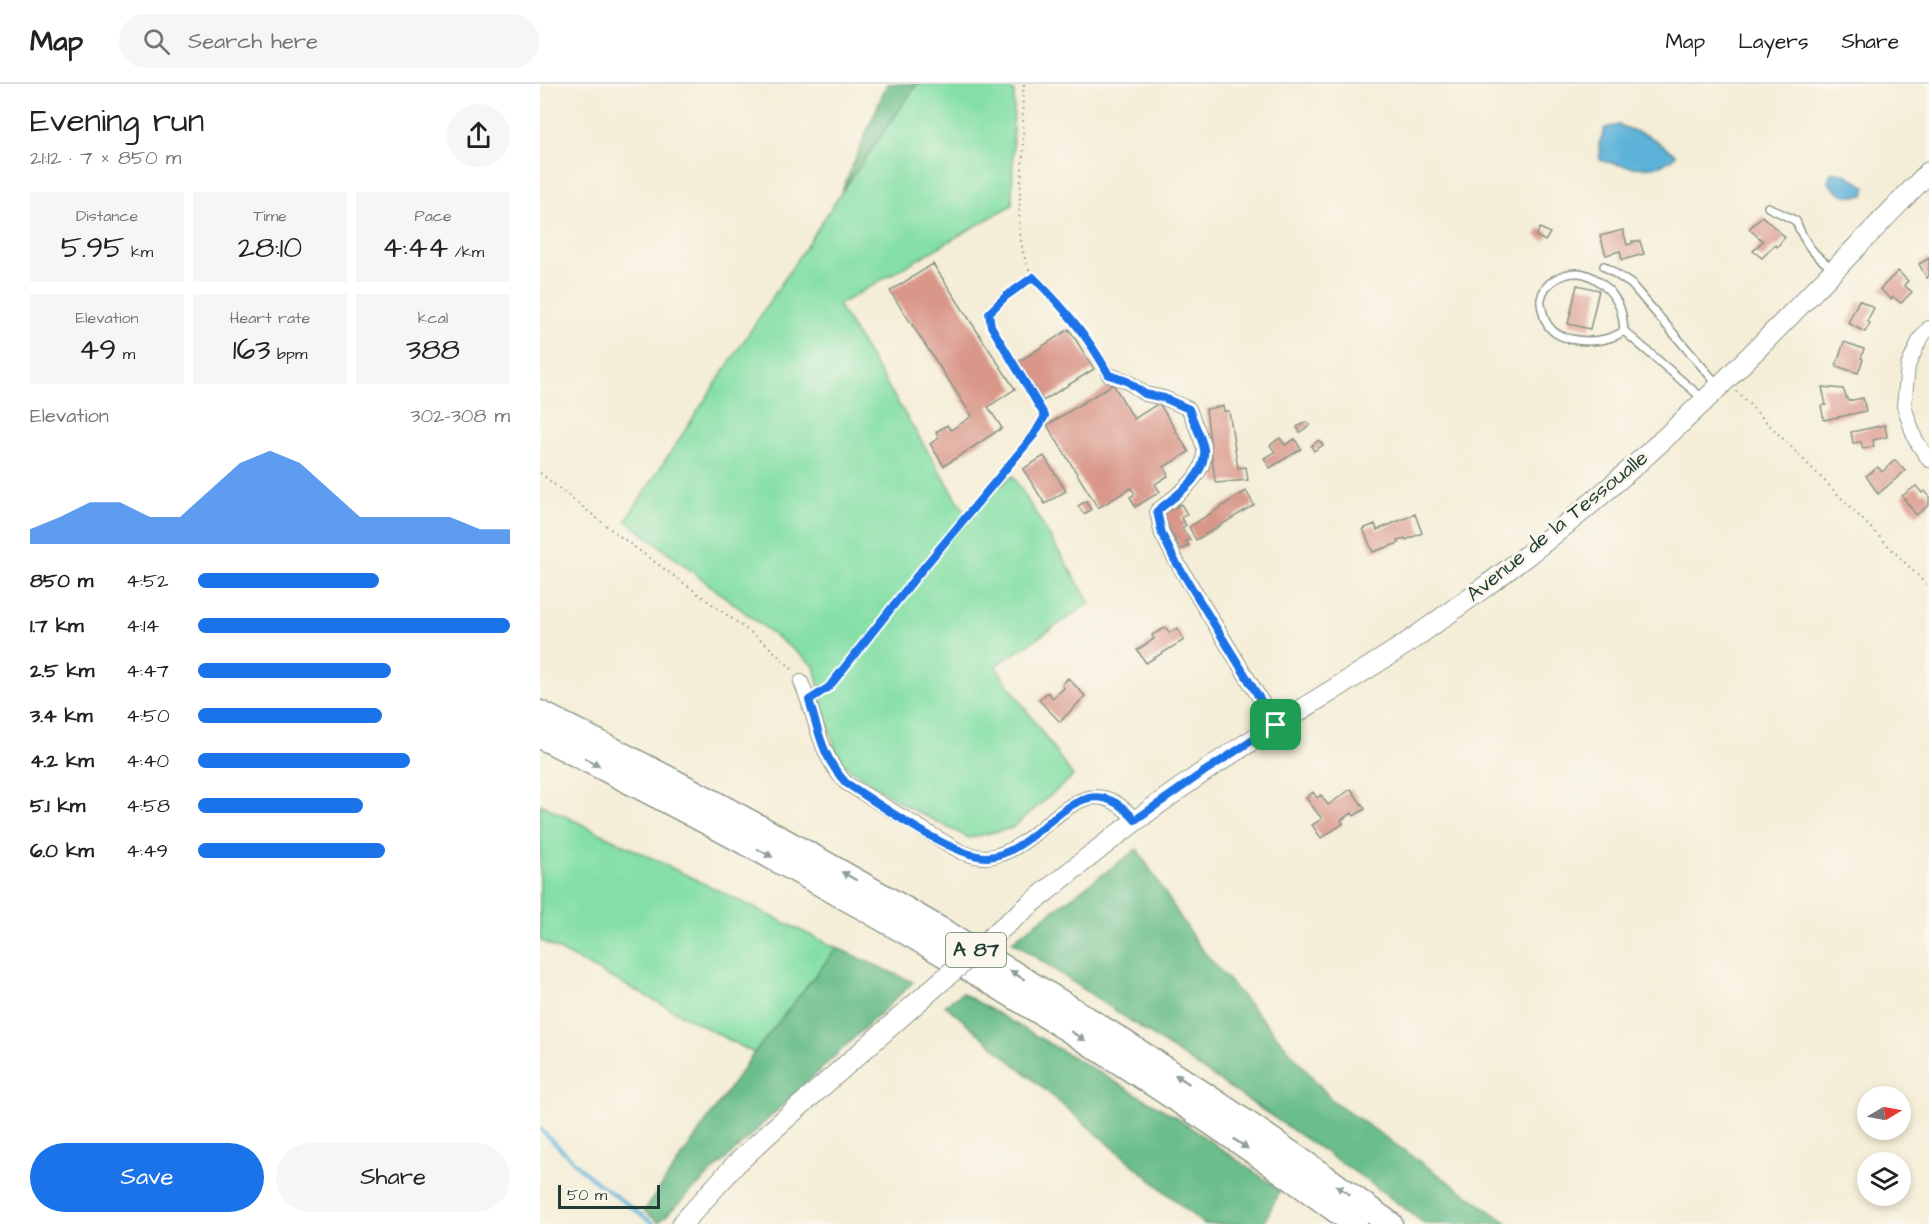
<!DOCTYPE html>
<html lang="en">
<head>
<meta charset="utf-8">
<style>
  :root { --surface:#fff; --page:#f6f6f6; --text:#222; --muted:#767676; --line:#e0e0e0; --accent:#1a73e8 }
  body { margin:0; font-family:"Architects Daughter",sans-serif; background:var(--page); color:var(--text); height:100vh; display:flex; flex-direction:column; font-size:22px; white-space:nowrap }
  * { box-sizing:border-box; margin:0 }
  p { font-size:20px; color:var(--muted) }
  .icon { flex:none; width:33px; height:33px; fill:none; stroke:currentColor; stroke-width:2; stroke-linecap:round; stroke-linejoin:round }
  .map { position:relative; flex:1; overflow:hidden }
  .drawer { display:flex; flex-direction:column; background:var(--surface); width:540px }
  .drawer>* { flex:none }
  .needle { width:39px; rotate:80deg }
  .fabs { position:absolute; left:1317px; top:1002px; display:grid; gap:12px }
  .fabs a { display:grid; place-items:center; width:54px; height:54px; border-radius:50%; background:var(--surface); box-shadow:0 3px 9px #0003; font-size:30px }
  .scale { position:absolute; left:18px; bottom:15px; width:102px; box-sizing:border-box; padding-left:6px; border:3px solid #1f3d34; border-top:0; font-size:16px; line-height:21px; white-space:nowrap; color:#1f3d34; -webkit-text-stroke:4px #fbf7ec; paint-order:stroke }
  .pin { position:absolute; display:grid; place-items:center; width:51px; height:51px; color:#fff; margin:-26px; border-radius:12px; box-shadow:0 3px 9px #0006 }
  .round { display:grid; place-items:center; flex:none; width:63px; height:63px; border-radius:32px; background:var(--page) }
  .headline { display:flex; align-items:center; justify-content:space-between; height:102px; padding:0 30px }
  h1 { font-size:33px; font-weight:600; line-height:45px }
  .stats { display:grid; grid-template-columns:repeat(3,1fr); gap:9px; height:102px; padding:6px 30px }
  .stats div { display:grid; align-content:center; border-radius:0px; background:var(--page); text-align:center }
  .stats b { font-size:30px; font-weight:600 }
  .stats small { font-size:16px; font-weight:400 }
  .stats p { font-size:16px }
  .chart { height:168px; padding:12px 30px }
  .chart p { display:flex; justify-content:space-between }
  .chart svg { width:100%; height:108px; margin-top:6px; fill:var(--accent); opacity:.7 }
  .primary-button { display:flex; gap:12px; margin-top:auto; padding:12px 30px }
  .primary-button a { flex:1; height:69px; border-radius:36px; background:var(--accent); color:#fff; font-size:24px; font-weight:600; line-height:69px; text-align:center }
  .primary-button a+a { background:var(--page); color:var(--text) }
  ul { padding:0 30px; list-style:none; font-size:20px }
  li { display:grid; grid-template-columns:96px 72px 1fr; align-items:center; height:45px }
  li i { height:15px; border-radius:8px; background:var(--accent) }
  header { display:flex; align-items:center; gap:36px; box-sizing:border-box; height:84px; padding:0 30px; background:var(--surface); border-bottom:2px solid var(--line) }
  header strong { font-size:28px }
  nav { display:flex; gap:33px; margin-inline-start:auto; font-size:21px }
  .search { width:420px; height:54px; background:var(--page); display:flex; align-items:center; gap:15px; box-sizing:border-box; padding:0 21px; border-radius:33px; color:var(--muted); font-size:22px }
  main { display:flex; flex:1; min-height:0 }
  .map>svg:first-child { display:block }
</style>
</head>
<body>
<header>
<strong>Map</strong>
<div class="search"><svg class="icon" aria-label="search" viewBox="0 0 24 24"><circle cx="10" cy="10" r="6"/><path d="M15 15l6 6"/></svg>Search here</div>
<nav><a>Map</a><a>Layers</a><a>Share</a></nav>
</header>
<main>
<section class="drawer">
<div class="headline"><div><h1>Evening run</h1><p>21:12 · 7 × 850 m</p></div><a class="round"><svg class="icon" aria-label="share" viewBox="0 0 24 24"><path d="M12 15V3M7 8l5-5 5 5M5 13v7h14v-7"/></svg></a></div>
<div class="stats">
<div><p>Distance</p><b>5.95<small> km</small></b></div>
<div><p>Time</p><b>28:10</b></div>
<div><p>Pace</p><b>4:44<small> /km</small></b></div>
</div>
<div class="stats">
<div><p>Elevation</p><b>49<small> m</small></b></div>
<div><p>Heart rate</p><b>163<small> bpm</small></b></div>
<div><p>kcal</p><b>388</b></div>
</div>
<div class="chart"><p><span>Elevation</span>302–308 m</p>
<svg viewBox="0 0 160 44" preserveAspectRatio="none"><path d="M0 44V38L10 33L20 27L30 27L40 33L50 33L60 22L70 11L80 6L90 11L100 22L110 33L120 33L130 33L140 33L150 38L160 38V44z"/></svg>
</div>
<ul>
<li><b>850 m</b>4:52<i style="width:58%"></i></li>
<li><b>1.7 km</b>4:14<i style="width:100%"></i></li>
<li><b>2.5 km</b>4:47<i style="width:62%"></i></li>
<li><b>3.4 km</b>4:50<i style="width:59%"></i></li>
<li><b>4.2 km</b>4:40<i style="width:68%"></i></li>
<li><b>5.1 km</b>4:58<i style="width:53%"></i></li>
<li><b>6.0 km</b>4:49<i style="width:60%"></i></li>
</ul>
<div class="primary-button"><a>Save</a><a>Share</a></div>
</section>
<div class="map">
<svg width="1389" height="1140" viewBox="0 0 1389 1140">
  <rect width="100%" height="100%" fill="#fbf7ec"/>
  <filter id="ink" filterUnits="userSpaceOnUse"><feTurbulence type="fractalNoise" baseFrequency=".0167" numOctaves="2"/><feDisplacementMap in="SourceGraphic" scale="12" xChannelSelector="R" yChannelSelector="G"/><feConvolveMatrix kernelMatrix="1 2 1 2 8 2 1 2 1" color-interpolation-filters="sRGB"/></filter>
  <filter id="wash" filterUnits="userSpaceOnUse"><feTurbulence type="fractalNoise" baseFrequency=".008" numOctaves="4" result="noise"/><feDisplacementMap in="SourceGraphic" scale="24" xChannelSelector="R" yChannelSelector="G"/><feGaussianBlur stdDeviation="1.35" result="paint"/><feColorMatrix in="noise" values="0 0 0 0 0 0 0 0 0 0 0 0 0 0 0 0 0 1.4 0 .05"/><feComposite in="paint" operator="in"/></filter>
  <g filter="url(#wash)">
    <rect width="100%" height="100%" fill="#f4edd7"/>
    <path fill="#84dfa6" stroke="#528e6d" stroke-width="1.5" d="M377,0h78l19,7 -2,114 -174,100 128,209 47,-38 77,127 -95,63 78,110 -61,52 -43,10 -65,-33 -64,-43 -14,-44 -12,-52 -188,-146 215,-327z
      M0,720l297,144 -83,105 -214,-113z"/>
    <path fill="#6bbe8b" stroke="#457e60" stroke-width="1.5" d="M347,0h30l-76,109z
      M597,765l61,96 134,155 177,124h-84l-57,-43 -356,-240z
      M297,864l76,34 -254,240 -15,-11 110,-158z
      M422,909l212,123 106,74 -17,34h-60l-258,-219z"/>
    <path fill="#5db2d9" stroke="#3e7886" stroke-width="1.5" d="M1078,41l31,11 27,19c-18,20 -52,12 -76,5l-1,-16 6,-16z
      M1296,88l10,2 20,13 -2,8c-14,4 -28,-1 -36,-14l3,-8z"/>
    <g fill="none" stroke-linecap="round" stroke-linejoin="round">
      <path stroke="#5db2d9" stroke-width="4" d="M0,1045l51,49 63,46"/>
    </g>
    <g id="blocks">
      <path fill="#d9978a" d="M1222,132l23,21 -8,10 -2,-2 -13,13 -9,-7 10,-10 -14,-12z
        M1000,144l10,5 -5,8 -9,-5z
        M1083,146l4,15 6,-2 -1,-2h8l4,13 -22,6 -2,-9 -14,4 -6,-19z
        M1389,174v18l-2,2 -8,-14z
        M393,180l82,125 -27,18 14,21 -58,38 -14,-22 9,-6 -3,-6 11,-7 4,5 21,-14 -82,-125z
        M1358,187l10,10 -4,4 8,7 -11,11 -8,-6 -2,2 -11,-10z
        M1037,201l22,5 -9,39 -22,-5z
        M1319,216l15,8 -7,13 3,2 -5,9 -17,-9z
        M529,245l25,40 -51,32 -25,-39z
        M1304,258l20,7 -3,9 2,1 -5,14 -22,-7z
        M573,300l21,35 25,-16 30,49 -25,15 4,9 -13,8 5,8 -25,15 -5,-10 5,-3 -4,-6 -33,20 -51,-83z
        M1282,303l21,2 5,12 15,-3 3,13 -42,9 -3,-14 5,-1z
        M683,322l1,5h5l9,57 8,-1 2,13 -32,3 -1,-2 -9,-72z
        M766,338l4,3 -10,7 -3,-5z
        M1345,341l2,12 -14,3 1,7 -11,2 -2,-7 -8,1 -2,-11z
        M740,354l5,7 10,-6 6,10 -31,19 -6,-10 11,-6 -5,-7z
        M779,356l4,5 -9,6 -3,-5z
        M504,372l22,35 -21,13 -22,-35z
        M1355,376l10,11 -27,23 -12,-18 12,-9 4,5z
        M1376,402l6,7 3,-2 4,5v9l-13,10 -14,-19z
        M706,407l8,14 -58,35 -7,-13z
        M546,417l5,9 -7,4 -6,-8z
        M641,420l6,10 -6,4 5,7 -4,3 8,12 -4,2 3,3 -8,5 -17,-30v-6z
        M875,430l7,19 -16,7 -1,-2 -7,3 1,2 -26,9 -10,-23 12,-5 2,6z
        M626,543l3,6 8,-5 7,12 -38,23 -9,-13 17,-11 -2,-4z
        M528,594l17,18 -25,26 -21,-22 9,-8 5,6 11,-10 -2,-3z
        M811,705l14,20 -11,7 -2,-3 -11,7 2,4 -22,14 -9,-13 10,-6 -16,-21 7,-6 4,6 4,-3 7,10z"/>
    </g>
  </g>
  <g filter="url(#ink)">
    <use href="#blocks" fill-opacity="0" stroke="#8a9586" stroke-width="1.5"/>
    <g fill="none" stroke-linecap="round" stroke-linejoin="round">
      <g stroke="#8a9586" stroke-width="10">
        <path id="lane" d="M1228,123l28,14c9,23 17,33 36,47
          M1064,182l27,18 86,100
          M1084,247c-15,10 -35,12 -53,8 -15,-3 -25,-11 -28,-26 -1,-4 -3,-10 -2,-14 3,-17 22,-27 38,-26 14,1 30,15 37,27 6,9 7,20 8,31l78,67"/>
      </g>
      <g stroke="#8a9586" stroke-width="16">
        <path id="street" d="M1389,244l-9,11 -12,27 -4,40 11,33 14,21
          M569,291l18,6 18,13 19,4 25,11c4,12 13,29 15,40 3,28 -29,47 -47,62l5,23 13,25 101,166
          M261,598c16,36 17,71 45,101l115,69c12,4 24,7 36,3 50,-12 85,-98 138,-35"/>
      </g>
      <g stroke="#8a9586" stroke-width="22">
        <path id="secondary" d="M462,844c65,-55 130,-107 200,-155 65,-44 133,-83 199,-126 38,-26 75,-54 112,-81 153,-115 283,-257 416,-394
          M142,1140l54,-60 31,-29 171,-151"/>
      </g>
      <g stroke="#8a9586" stroke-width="27">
        <path id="highway" d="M0,629c297,148 582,315 850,511
          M0,652c284,142 560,300 815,488"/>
      </g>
      <path stroke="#8a9586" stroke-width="2" stroke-dasharray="1.5 4.5" stroke-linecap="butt" d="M484,0c-3,22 0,43 -1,65 -1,42 -12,90 10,128
        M1196,307l193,196
        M0,389l74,59 151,111 28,27
        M279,610l10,-7 87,-110 118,-142 11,-19 -54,-90 -2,-13 17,-17 27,-19 32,31 38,55"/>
      <use href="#lane" stroke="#fff" stroke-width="7"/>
      <use href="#street" stroke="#fff" stroke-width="14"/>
      <use href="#secondary" stroke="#fff" stroke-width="20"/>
      <use href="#highway" stroke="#fff" stroke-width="24"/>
      <g stroke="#8a9586" stroke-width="22" stroke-linecap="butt">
        <path id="secondary-bridge" d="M398,900l64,-56"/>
      </g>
      <use href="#secondary-bridge" stroke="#fff" stroke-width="20"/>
    </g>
    <defs><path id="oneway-solid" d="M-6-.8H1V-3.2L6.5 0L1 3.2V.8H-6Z" transform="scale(1.5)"/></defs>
    <g fill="#8f9e9a">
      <use href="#oneway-solid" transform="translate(52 678) rotate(27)"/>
      <use href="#oneway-solid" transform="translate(225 769) rotate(28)"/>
      <use href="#oneway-solid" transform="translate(309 792) rotate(-150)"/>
      <use href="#oneway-solid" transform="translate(477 891) rotate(-148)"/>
      <use href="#oneway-solid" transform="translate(538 952) rotate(32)"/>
      <use href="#oneway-solid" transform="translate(642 995) rotate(-147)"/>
      <use href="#oneway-solid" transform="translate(701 1060) rotate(34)"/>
      <use href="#oneway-solid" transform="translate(803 1106) rotate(-145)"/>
    </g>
  </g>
  <g fill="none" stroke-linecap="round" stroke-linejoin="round" filter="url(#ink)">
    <g stroke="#fff" stroke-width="12">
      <path id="route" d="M493,193c31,31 55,59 76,98l18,6 18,13 19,4 25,11c4,12 13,29 15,40 3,28 -29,47 -47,62l5,23 12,25 102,166 -71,46 -70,49c-56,-67 -93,35 -148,37 -33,1 -111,-55 -141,-74 -24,-26 -27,-51 -37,-83l20,-13 87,-110 118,-142 11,-19 -54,-90 -2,-13 17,-17z"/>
    </g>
    <use href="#route" stroke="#1a73e8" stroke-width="8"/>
  </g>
  <g text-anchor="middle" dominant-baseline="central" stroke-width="6" stroke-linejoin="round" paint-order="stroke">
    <rect fill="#fbf7ec" stroke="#61756b" stroke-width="1.5" x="406" y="849" width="60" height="34" rx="4.5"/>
    <g font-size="20" font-weight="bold" fill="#1f3d34">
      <text x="436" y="866">A 87</text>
    </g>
    <g font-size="21" fill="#1f3d34" stroke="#fbf7ec">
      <text transform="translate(1017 442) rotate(-39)">Avenue de la Tessoualle</text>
    </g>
  </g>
</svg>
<div class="fabs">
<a><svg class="needle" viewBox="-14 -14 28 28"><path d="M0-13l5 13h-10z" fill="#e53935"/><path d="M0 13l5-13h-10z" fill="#767676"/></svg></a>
<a><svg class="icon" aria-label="layers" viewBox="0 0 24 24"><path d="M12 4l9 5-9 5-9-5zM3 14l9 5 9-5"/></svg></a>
</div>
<div class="scale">50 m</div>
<div class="pin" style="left:736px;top:641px;background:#1e9e55"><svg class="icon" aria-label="arrive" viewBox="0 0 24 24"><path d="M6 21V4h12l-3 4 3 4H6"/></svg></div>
</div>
</main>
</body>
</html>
